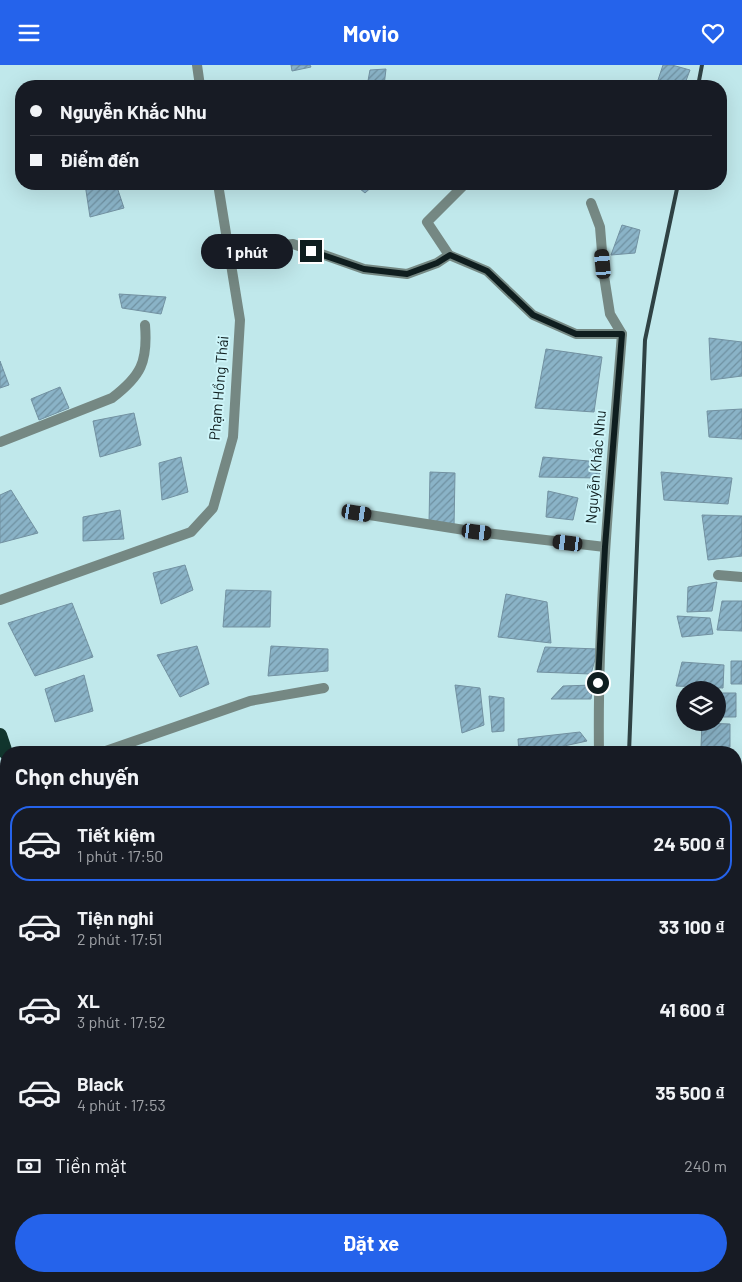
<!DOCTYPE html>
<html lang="vi">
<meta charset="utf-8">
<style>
:root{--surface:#171b24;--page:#242831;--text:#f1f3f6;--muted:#9ea1a6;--line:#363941;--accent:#2563eb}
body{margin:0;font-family:Barlow,sans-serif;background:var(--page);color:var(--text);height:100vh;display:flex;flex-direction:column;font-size:19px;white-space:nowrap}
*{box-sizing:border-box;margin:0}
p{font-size:16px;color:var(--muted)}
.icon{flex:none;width:28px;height:28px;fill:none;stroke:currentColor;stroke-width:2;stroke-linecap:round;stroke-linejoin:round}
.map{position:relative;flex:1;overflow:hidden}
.drawer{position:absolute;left:0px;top:681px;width:742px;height:536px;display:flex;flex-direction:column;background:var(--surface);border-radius:20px 20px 0 0;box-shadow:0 5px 20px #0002}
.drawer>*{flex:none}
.guide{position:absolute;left:15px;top:15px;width:712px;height:110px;border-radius:20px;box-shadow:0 5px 20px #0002;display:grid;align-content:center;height:110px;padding:0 15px;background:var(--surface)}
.buttons{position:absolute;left:676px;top:616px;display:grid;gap:10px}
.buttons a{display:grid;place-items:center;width:50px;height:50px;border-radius:50%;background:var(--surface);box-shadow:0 5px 20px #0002;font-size:25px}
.end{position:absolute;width:22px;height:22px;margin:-11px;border:6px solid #0f1e1f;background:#fff;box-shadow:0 0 0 2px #fff}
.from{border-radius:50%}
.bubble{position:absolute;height:35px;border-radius:18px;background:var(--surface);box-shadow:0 5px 20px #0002;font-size:16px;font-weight:700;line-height:35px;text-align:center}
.car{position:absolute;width:15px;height:30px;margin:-15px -8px;border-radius:6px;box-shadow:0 0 4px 1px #0007;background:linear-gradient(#222 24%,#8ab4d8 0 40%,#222 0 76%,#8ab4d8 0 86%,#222 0)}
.guide b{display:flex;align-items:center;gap:18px;height:48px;font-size:19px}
.guide b+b{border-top:1px solid var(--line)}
.guide i{width:12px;height:12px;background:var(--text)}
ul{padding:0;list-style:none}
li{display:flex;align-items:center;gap:15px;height:75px;margin:0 10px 8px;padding:0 5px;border:2px solid transparent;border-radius:20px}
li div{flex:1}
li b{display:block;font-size:19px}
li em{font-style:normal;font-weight:700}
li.on{border-color:var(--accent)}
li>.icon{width:45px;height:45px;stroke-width:1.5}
h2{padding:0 15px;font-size:22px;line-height:60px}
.pay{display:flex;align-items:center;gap:12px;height:55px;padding:0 15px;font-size:19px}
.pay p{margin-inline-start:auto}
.action{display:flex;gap:10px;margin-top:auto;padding:10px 15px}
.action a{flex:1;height:58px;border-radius:30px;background:var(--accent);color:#fff;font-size:20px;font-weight:700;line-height:58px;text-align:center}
header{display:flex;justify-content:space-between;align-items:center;height:65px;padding:0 15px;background:var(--accent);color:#fff;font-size:22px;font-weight:700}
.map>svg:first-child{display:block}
.building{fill:url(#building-hatch);stroke:#7291a1}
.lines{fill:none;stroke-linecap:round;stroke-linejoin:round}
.service{stroke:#758883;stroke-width:10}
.minor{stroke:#758883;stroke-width:10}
.trunk{stroke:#12362e;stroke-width:14}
.rail{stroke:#2f4244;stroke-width:4}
.route{stroke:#0f1e1f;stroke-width:6}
.labels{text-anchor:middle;stroke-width:4;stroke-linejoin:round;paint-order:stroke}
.street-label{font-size:15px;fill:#0f1e1f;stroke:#cdf5f9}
</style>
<header><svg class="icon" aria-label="menu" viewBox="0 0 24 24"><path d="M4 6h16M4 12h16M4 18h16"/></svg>Movio<svg class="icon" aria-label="heart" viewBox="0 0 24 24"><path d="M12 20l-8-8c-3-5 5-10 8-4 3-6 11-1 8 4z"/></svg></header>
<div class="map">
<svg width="742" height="1217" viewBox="0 0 742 1217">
<defs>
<pattern id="building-hatch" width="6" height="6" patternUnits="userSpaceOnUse" patternTransform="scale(1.25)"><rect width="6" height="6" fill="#8ab3c7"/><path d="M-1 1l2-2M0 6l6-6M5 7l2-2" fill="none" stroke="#6f91a1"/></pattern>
</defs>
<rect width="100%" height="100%" fill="#c0e8eb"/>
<path class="building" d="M291 0H310L311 2 292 6Z
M663 0H672L690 5 684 21H656Z
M386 4 384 21H367L370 5Z
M85 119H116L124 143 90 152Z
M354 119H375L365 128Z
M622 160 640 165 635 188 611 190Z
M119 229 166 232 161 249 122 243Z
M709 273 742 277V311L711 315Z
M546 284 602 292 594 347 535 343Z
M0 296 9 320 0 323Z
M60 322 69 343 39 355 31 334Z
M742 344V374L709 372 707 346Z
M134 348 141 380 100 392 93 356Z
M181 392 188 427 162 435 159 398Z
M543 392 600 397 599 413 539 412Z
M430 407 455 408 454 463 429 458Z
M661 407 732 413 728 439 664 435Z
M11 425 38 468 0 478V430Z
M548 426 578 433 573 455 546 452Z
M120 445 124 474 83 476V452Z
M702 450 742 451V491L708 495Z
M185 500 193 525 161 539 153 508Z
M717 517 712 546 687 547 688 522Z
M226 525 271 526 270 562H223Z
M506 529 547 537 551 578 498 572Z
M722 536H742V566L717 565Z
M72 538 93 592 35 611 8 558Z
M677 551 710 553 713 569 682 572Z
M197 581 209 619 180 632 157 590Z
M271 581 328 584V606L268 611Z
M545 582 598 584 591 609 537 607Z
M731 596H742V619H731Z
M682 597 724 600 723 623 676 621Z
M84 610 93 646 55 657 45 624Z
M455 620 480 623 484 660 462 668Z
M593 620 591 634H551L563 621Z
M718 628H736V652H718Z
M489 631 504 633V666L492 667Z
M702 658 730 659V682H701Z
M580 667 587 676 532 688H519L518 674Z
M739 1003H742V1061H738Z
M736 1207H742V1217H723V1211H736Z"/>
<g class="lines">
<path class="service" d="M591 138 600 162 604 211 610 249 622 269
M229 186 293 179 364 204 407 209 437 198 449 190
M0 377 112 333C141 311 148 297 145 260
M357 448 477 467 605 482
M718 510 742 512
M100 688 250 636 324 623
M0 874 6 872"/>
<path class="minor" d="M197 0 200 21
M465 119 427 157 449 190 487 206 533 250 576 269H622C611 408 597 548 599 688
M0 535 191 467 213 443 233 372 240 255 218 119
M605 1211V1217
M118 1217 135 1211"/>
<path class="trunk" d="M0 670 6 688
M194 1211 197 1217"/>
<path class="rail" d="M698 21 702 0
M629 688 645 275 678 119
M639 1211 640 1217"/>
</g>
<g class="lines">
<path class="route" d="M311 186 364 204 407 209 437 198 450 190 487 206 533 250 576 269H622L605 482 598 618"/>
</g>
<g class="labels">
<g class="street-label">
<text transform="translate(219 323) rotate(-85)" y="5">Phạm Hồng Thái</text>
<text transform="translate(596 402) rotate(-85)" y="5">Nguyễn Khắc Nhu</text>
</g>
</g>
</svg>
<div class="buttons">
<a><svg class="icon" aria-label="layers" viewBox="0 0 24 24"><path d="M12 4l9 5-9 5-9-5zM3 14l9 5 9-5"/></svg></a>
</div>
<i class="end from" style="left:598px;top:618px"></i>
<i class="end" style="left:311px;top:186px"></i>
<div class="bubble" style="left:201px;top:169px;width:92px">1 phút</div>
<i class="car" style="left:603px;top:199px;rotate:355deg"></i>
<i class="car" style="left:357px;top:448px;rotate:99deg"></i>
<i class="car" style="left:477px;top:467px;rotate:97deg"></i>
<i class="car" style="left:568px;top:478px;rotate:277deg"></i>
<div class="guide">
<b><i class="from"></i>Nguyễn Khắc Nhu</b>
<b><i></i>Điểm đến</b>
</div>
<section class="drawer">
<h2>Chọn chuyến</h2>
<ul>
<li class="on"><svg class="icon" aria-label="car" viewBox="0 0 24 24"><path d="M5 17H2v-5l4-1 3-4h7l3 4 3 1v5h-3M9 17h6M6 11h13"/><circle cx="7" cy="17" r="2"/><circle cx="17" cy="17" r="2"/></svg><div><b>Tiết kiệm</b><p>1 phút · 17:50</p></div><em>24 500 ₫</em></li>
<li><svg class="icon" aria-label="car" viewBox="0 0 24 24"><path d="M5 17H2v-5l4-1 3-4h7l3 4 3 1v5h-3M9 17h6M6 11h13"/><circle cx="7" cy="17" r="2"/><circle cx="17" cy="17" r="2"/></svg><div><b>Tiện nghi</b><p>2 phút · 17:51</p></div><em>33 100 ₫</em></li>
<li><svg class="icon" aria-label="car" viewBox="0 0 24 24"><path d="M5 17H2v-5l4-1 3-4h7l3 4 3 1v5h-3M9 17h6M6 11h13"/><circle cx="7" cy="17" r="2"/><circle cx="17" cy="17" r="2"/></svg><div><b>XL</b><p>3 phút · 17:52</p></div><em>41 600 ₫</em></li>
<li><svg class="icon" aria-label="car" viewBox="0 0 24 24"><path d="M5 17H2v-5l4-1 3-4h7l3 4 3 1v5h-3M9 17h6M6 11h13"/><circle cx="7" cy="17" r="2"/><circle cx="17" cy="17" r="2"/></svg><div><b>Black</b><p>4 phút · 17:53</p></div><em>35 500 ₫</em></li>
</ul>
<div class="pay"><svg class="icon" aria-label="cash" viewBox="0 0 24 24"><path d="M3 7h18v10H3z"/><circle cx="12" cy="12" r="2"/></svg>Tiền mặt<p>240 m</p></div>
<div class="action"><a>Đặt xe</a></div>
</section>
</div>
